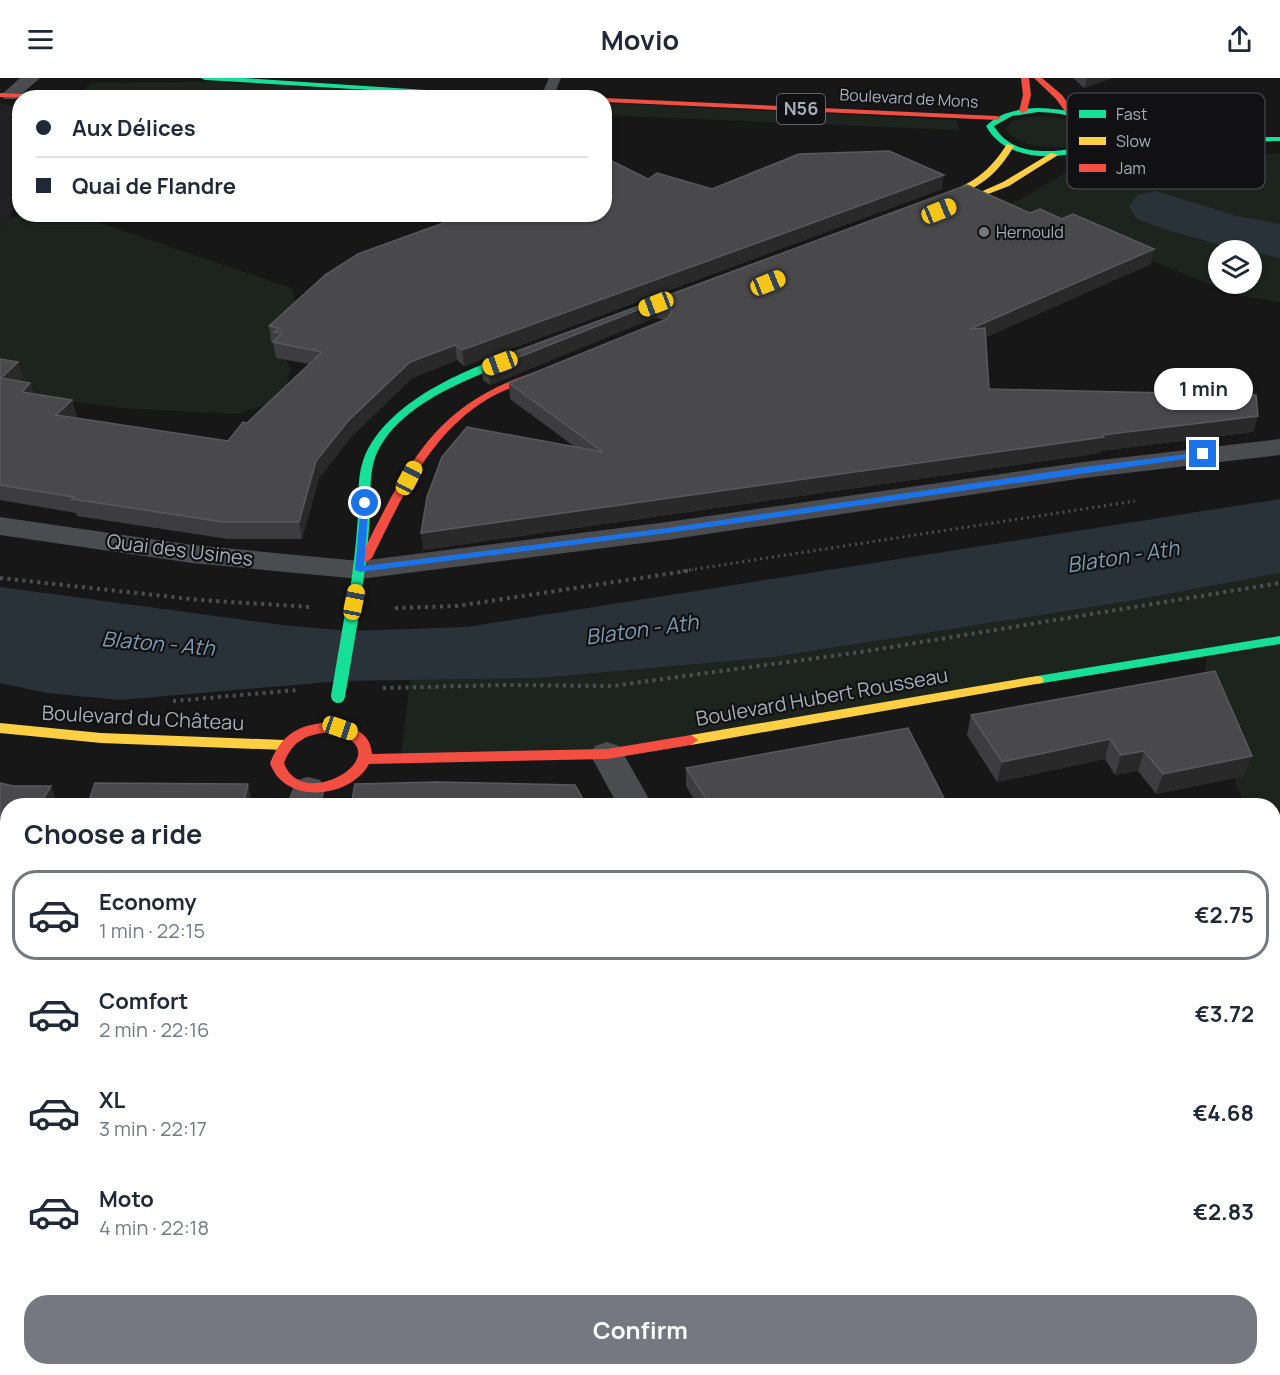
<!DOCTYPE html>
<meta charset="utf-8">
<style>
:root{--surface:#fff;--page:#f6f6f7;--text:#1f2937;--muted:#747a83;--line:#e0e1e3;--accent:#757880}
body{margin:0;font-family:Manrope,sans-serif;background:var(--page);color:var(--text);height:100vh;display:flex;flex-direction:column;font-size:22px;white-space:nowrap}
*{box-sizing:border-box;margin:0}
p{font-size:20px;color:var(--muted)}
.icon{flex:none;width:33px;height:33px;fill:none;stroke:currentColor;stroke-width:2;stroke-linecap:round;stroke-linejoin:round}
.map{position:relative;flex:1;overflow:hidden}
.drawer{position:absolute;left:0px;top:720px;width:1281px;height:578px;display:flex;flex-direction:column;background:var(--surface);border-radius:24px 24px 0 0;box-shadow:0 2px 4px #0004}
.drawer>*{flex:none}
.top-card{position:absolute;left:12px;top:12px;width:600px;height:132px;border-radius:24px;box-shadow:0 2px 4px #0004;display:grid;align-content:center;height:132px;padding:0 24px;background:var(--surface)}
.fabs{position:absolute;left:1208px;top:162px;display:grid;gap:12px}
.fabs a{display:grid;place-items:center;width:54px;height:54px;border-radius:50%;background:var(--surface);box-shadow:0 2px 4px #0004;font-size:30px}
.end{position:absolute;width:27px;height:27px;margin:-14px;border:8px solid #1a73e8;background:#fff;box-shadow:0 0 0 3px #fff}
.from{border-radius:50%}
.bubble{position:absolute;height:42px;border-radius:21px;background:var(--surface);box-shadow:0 2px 4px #0004;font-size:20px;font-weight:700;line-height:42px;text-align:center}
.car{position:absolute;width:18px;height:36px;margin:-18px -9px;border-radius:8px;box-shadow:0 0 4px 2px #0007;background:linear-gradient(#f5c518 24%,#345 0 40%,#f5c518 0 76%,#345 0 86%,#f5c518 0)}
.top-card b{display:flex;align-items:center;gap:21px;height:57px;font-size:22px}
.top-card b+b{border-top:2px solid var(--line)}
.top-card i{width:15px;height:15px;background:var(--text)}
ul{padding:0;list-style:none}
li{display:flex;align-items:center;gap:18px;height:90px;margin:0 12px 9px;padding:0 12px;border:3px solid transparent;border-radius:24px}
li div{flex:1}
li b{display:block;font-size:22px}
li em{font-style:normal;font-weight:700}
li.on{border-color:var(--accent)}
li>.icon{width:54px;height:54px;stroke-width:1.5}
h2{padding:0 24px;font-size:27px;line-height:72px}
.primary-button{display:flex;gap:12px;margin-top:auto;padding:12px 24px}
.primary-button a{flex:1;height:69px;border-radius:24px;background:var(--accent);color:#fff;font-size:24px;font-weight:700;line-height:69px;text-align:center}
header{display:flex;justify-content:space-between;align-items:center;height:78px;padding:0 24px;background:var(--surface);font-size:27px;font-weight:700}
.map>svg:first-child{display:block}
.built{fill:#212123}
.green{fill:#1d241e;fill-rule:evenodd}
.water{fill:#2a3239}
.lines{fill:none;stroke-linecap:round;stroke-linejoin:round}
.river{fill:#2a3239;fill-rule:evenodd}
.path-far1{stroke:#4d4e52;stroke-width:3;stroke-dasharray:2 4;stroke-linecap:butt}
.path{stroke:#4d4e52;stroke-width:4;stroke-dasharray:3 4.5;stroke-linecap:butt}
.lane{fill:#4b4c50;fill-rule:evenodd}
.street{fill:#4b4c50;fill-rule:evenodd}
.fast{fill:#16e098;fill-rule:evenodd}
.slow{fill:#ffcf43;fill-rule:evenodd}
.jam{fill:#f24e42;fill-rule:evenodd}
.fast-bridge{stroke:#16e098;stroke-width:14}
.wall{fill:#3d3d3f}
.shaded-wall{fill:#29292a}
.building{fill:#49494c;stroke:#58595d;stroke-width:1.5}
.route{fill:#1a73e8}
.poi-dot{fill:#757880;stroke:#111113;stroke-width:2}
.labels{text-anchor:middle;stroke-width:4.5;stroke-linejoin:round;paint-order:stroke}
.far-street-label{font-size:16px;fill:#a8adb8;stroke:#111113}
.far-poi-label{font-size:16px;fill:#a8adb8;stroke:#111113;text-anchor:start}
.shield{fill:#111113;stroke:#7b7e86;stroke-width:1.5}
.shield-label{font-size:18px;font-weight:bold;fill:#a8adb8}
.street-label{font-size:20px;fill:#a8adb8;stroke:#111113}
.water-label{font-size:21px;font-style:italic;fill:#7f9bb3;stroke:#111113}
.key{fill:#111113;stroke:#3e4045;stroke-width:1.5}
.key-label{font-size:16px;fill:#a8adb8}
</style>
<header><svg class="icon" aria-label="menu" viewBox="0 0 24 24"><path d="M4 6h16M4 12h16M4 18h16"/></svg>Movio<svg class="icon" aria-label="share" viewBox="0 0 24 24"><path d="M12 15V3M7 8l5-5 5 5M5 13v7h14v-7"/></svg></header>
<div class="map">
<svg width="1280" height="1297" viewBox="0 0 1280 1297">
<rect width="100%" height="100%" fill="#171717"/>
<path class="built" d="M0 26 20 29 19 120 9 140 0 149Z"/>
<path class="green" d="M205 4 495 19 167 20 79 16 91 5Z
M605 25 957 42 958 52 605 37Z
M1037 38C1052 39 1082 39 1086 58 1075 77 1015 71 1006 51 1011 39 1026 39 1037 38Z
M1176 75 1280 76V224L1243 218 1214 208 1011 126 1066 95H1099L1130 87 1151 77ZM1218 172H1251V206H1218Z
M22 137H77L291 210 296 226 270 250 290 290 287 308 273 324 238 336 122 330 0 314V149L9 140Z
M1280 495V1021L1274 1016V728L1245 727 1235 704V664L1203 603 1208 573 607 676 401 680 410 602 539 600 774 579 1130 523Z
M1088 722H1160L1201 727H1072Z"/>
<path class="water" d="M1280 421V495L1130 523 774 579 539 600 340 603 120 622 47 615 0 605V509L282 547 349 553 467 549Z"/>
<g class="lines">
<path class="river" d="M1156 113 1237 138 1280 146V180L1213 165 1167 152 1137 141 1129 129 1137 117Z"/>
<path class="path-far1" d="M683 493 1135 423"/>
<path class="path" d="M0 500 200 522 310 529
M395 530 457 528 693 492
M383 610 506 607 612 608 861 574 1280 505
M173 623 297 612"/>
<path class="lane" d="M549 0H561L553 20H540Z"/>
<path class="street" d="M20 0H40L16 21H4L1 17Z
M1280 361V377L1084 400 667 462 360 501 192 485 0 457V439L192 467 360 483 667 444 1084 384Z
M607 664 619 668 653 728H618L590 676 595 668Z
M308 699 320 702 325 711 321 728H286L296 702Z
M8 1229V1279L0 1282V1232Z
M659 1290H708L705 1297H656Z"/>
<path class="fast" d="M201 0H243L549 20H499L205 2Z
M1038 30C1065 31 1094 34 1106 62L1104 65 1177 60 1280 59V63C1226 64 1172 64 1118 68 1089 71 1060 82 1031 77 1011 73 996 66 986 48 1000 34 1018 31 1038 30ZM1038 34C1061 35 1088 37 1098 62 1091 69 1081 69 1072 71 1044 75 1010 76 994 48L1012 38Z
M524 273 529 276 528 278C476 298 393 325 374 383 369 400 371 420 370 438 368 467 365 495 360 524L354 528 350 527 348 524C353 495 356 467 358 438 359 420 357 400 363 383 383 325 469 288 524 273Z
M1280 558V566L1037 606 1030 602 1037 598Z"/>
<path class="slow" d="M1007 66 1014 68C998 96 979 110 949 121 941 123 934 127 926 127V123C964 109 985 101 1007 66Z
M1051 75 1058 77 1009 108 980 119 976 116 1003 104Z
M1037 598 1042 599 1044 602 1042 605 691 667 684 662 691 657Z
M0 645 101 655 284 662 291 667 284 672 101 665 0 655Z"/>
<path class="jam" d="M1021 0H1029L1031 17 1027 33 1023 35 1019 33 1023 17Z
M1034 0H1042L1062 17 1077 38 1076 40H1070L1056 21Z
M0 15 65 18 68 20 0 19Z
M604 20 997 38 1001 40 997 42 604 24Z
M549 290 554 293 553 295C528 304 502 311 480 326 426 362 400 424 372 480L366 484 362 483 360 480C409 383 436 321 549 290Z
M331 644C351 649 370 652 372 676L607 671 691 657 698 662 691 667 607 681 369 686C350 721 284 727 270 685 283 654 299 647 331 644ZM331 654C407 672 302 738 284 685 293 662 307 656 331 654Z"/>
<path class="fast-bridge" d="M338 618 354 524"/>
</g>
<path class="wall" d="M1073 0H1112L1084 10Z
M648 101 712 111H942L464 288 457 282 412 300 351 359 319 400 302 461H228L77 438 76 435 0 422V281L23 300 19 303 30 305 33 316 72 322 77 339 75 340 228 363 309 286 276 280 273 264H271L269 248 455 141 448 136H604Z
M967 107 1030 135 1151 186 986 259 989 311 1258 338 1253 354 1101 373 1100 375 423 472 575 369 510 321 509 305 665 242 657 240 649 242 490 307 483 302 482 286Z
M1215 593 1244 698 1156 716 1138 693 1115 697 1105 681 997 704 967 657 971 637Z
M686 690 948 728H698L686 708Z"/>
<path class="shaded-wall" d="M1087 0H1112L1084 10Z
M944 97 942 111 464 288 462 272Z
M1154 171 1151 186 967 267 970 251Z
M658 225 657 240 649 242 490 307 489 291 650 227Z
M455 267 457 282 412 300 351 359 319 400 302 461 299 444 316 383 348 343 410 284Z
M18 284 23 300 6 316 1 300Z
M30 305 35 321 22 314Z
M72 322 77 339 61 353 56 337Z
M1258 338 1253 354 1101 373 1100 375 423 472 421 455 1102 357Z
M1110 661 1105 681 997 704 1002 684Z
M1144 673 1138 693 1115 697 1121 677Z
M1252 678 1244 698 1156 716 1163 696Z
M248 706 253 725 252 728H243Z
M51 708 57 724 55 728H39Z
M8 781V809L0 822V793Z
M8 1153V1181L0 1188V1161Z
M603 1290H613L609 1297H599Z"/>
<path class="building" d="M889 73 944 97 462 272 455 267 410 284 348 343 316 383 299 444H224L72 421 74 419 0 407V281L18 284 1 300 30 305 22 314 72 322 56 337 228 363 243 344 247 345 322 274 273 264 282 255 274 254 279 250 269 248 325 197 358 176 468 136H604V79L648 101 657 95 712 111 799 76Z
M967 107 1030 135 1040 131 1062 141 1073 136 1154 171 970 251 985 250 989 311 1256 317 1258 338 1102 357 1104 359 421 455 427 419 442 379 467 349 603 374 509 305 667 241 672 234 667 227 658 225 650 227 489 291 482 286Z
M1215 593 1252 678 1163 696 1144 673 1121 677 1110 661 1002 684 971 637Z
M908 650 948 728H711L686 690Z
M436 704 575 707 587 728H351L355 706Z
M0 705 13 708H51L39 728H8V781L0 793Z
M95 705 248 706 243 728H87Z
M0 911H8V1153L0 1161Z
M1274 1042 1280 1045V1297H767L771 1290H1274Z
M8 1282V1290H603L599 1297H0V1290Z"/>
<path class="route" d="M1203 374 1207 376 1206 378 667 455 360 494 355 492 361 425 365 422 369 425 364 488 667 450 1084 389Z"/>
<circle class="poi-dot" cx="984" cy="154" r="6"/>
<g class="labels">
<g class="far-street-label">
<text transform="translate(909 20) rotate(3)" y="6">Boulevard de Mons</text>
</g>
<g class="far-poi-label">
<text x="996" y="160">Hernould</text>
</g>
<rect class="shield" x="777" y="16" width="48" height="30" rx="4.5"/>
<g class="shield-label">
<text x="801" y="37">N56</text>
</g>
<g class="street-label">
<text transform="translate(180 472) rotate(7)" y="7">Quai des Usines</text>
<text transform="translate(822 619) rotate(-10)" y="7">Boulevard Hubert Rousseau</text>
<text transform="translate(143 640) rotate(3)" y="7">Boulevard du Château</text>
</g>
<g class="water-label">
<text transform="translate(1123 479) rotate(-9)" y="7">Blaton - Ath</text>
<text transform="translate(642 552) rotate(-8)" y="7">Blaton - Ath</text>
<text transform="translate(158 566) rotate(5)" y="7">Blaton - Ath</text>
</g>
</g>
<rect x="1067" y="15" width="198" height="96" rx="9" class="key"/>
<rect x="1079" y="32" width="27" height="8" fill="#16e098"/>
<rect x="1079" y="59" width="27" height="8" fill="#ffcf43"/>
<rect x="1079" y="86" width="27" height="8" fill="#f24e42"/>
<g class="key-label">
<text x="1116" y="42">Fast</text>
<text x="1116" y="69">Slow</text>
<text x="1116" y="96">Jam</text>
</g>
</svg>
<div class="fabs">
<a><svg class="icon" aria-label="layers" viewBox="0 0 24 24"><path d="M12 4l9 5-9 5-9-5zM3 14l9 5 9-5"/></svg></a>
</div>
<i class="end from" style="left:365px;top:425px"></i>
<i class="end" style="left:1203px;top:376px"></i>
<div class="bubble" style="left:1154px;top:290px;width:99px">1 min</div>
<i class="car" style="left:939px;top:133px;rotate:68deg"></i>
<i class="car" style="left:768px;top:205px;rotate:68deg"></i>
<i class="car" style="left:656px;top:226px;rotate:249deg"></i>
<i class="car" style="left:500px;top:285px;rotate:250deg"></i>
<i class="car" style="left:409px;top:400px;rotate:28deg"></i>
<i class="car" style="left:354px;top:524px;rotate:11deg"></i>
<i class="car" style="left:340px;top:650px;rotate:109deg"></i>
<div class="top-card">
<b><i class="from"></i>Aux Délices</b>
<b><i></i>Quai de Flandre</b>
</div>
<section class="drawer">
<h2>Choose a ride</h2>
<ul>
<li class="on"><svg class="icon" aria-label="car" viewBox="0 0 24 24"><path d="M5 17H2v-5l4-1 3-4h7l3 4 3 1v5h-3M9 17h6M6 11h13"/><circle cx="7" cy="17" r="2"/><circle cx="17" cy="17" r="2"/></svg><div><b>Economy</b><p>1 min · 22:15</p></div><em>€2.75</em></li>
<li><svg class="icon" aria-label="car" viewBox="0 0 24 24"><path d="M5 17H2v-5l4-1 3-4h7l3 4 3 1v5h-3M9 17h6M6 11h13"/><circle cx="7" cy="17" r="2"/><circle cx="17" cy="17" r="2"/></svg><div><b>Comfort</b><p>2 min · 22:16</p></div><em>€3.72</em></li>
<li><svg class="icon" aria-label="car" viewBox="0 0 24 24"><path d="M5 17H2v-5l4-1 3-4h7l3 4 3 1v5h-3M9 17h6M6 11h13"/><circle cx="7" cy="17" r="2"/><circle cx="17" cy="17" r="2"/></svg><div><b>XL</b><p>3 min · 22:17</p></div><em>€4.68</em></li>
<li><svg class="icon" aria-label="car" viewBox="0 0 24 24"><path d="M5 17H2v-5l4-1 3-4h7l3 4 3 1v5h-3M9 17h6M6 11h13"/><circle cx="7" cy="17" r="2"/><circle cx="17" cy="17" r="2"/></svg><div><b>Moto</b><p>4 min · 22:18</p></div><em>€2.83</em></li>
</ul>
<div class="primary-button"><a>Confirm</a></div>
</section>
</div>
